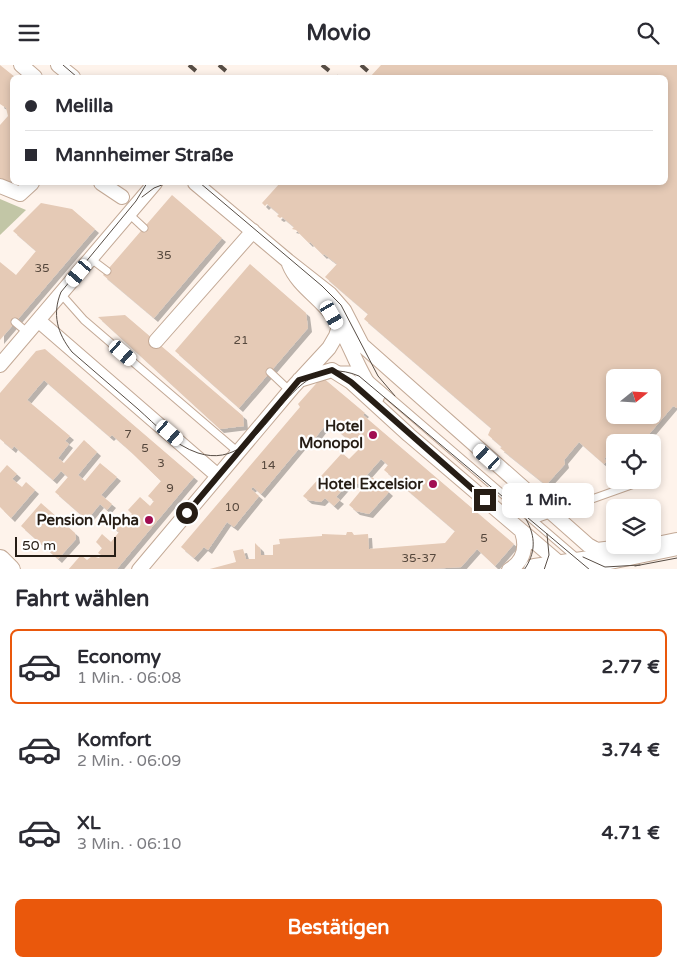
<!DOCTYPE html>
<html lang="de">
<meta charset="utf-8">
<style>
:root{--surface:#fff;--page:#f2f2f3;--text:#2b2b33;--muted:#7c7c81;--line:#e1e1e2;--accent:#ea580c}
body{margin:0;font-family:"Varela Round",sans-serif;background:var(--page);color:var(--text);height:100vh;display:flex;flex-direction:column;font-size:19px;white-space:nowrap}
*{box-sizing:border-box;margin:0}
p{font-size:16px;color:var(--muted)}
.icon{flex:none;width:28px;height:28px;fill:none;stroke:currentColor;stroke-width:2;stroke-linecap:round;stroke-linejoin:round}
.map{position:relative;height:504px;overflow:hidden}
.drawer{display:flex;flex-direction:column;background:var(--surface);flex:1}
.drawer>*{flex:none}
.guide{position:absolute;left:10px;top:10px;width:658px;height:110px;border-radius:8px;box-shadow:0 2px 8px #0003;display:grid;align-content:center;height:110px;padding:0 15px;background:var(--surface)}
.needle{width:32px;rotate:72deg}
.tools{position:absolute;left:606px;top:304px;display:grid;gap:10px}
.tools a{display:grid;place-items:center;width:55px;height:55px;border-radius:8px;background:var(--surface);box-shadow:0 2px 8px #0003;font-size:25px}
.scale{position:absolute;left:15px;bottom:12px;width:101px;box-sizing:border-box;padding-left:5px;border:2px solid #261d15;border-top:0;font-size:14px;line-height:18px;white-space:nowrap;color:#261d15;-webkit-text-stroke:4px #fff;paint-order:stroke}
.end{position:absolute;width:22px;height:22px;margin:-11px;border:6px solid #261d15;background:#fff;box-shadow:0 0 0 2px #fff}
.from{border-radius:50%}
.bubble{position:absolute;height:35px;border-radius:8px;background:var(--surface);box-shadow:0 2px 8px #0003;font-size:16px;font-weight:800;line-height:35px;text-align:center}
.car{position:absolute;width:15px;height:30px;margin:-15px -8px;border-radius:6px;box-shadow:0 0 4px 1px #0007;background:linear-gradient(#fff 24%,#345 0 40%,#fff 0 76%,#345 0 86%,#fff 0)}
.guide b{display:flex;align-items:center;gap:18px;height:48px;font-size:19px}
.guide b+b{border-top:1px solid var(--line)}
.guide i{width:12px;height:12px;background:var(--text)}
ul{padding:0;list-style:none}
li{display:flex;align-items:center;gap:15px;height:75px;margin:0 10px 8px;padding:0 5px;border:2px solid transparent;border-radius:8px}
li div{flex:1}
li b{display:block;font-size:19px}
li em{font-style:normal;font-weight:800}
li.on{border-color:var(--accent)}
li>.icon{width:45px;height:45px;stroke-width:1.5}
h2{padding:0 15px;font-size:22px;line-height:60px}
.primary-button{display:flex;gap:10px;margin-top:auto;padding:10px 15px}
.primary-button a{flex:1;height:58px;border-radius:8px;background:var(--accent);color:#fff;font-size:20px;font-weight:800;line-height:58px;text-align:center}
header{display:flex;justify-content:space-between;align-items:center;height:65px;padding:0 15px;background:var(--surface);font-size:22px;font-weight:800}
.map>svg:first-child{display:block}
.green{fill:#c2c6a6}
.building{fill:#e5cab6;fill-rule:evenodd;filter:url(#shadow)}
.lines{fill:none;stroke-linecap:round;stroke-linejoin:round}
.lane-casing{stroke:#c3a996;stroke-width:9}
.street-casing{stroke:#c3a996;stroke-width:16}
.secondary-casing{stroke:#c3a996;stroke-width:22}
.primary-casing{stroke:#c3a996;stroke-width:24}
.lane{stroke:#fff;stroke-width:7}
.street{stroke:#fff;stroke-width:14}
.secondary{stroke:#fff;stroke-width:20}
.primary{stroke:#fff;stroke-width:22}
.tram{stroke:#574d45;stroke-width:1}
.rail{stroke:#574d45;stroke-width:4;stroke-dasharray:9 9;stroke-linecap:butt}
.route{stroke:#261d15;stroke-width:6}
.poi-dot{fill:#a10d51;stroke:#fff;stroke-width:2}
.labels{text-anchor:middle;stroke-width:4.5;stroke-linejoin:round;paint-order:stroke}
.number-label{font-size:12px;fill:#56483d}
.poi-label{font-size:15px;font-weight:bold;fill:#261d15;stroke:#fff;text-anchor:end}
</style>
<header><svg class="icon" aria-label="menu" viewBox="0 0 24 24"><path d="M4 6h16M4 12h16M4 18h16"/></svg>Movio<svg class="icon" aria-label="search" viewBox="0 0 24 24"><circle cx="10" cy="10" r="6"/><path d="M15 15l6 6"/></svg></header>
<div class="map">
<svg width="677" height="505" viewBox="0 0 677 505">
<defs>
<filter id="shadow"><feDropShadow dx="4" dy="4" stdDeviation="0" flood-color="#0004"/></filter>
</defs>
<rect width="100%" height="100%" fill="#fef3eb"/>
<path class="green" d="M0 134 26 145 0 170Z"/>
<path class="building" d="M0 0 15 12H12V113L10 117 0 113V60L8 51 6 43 0 39Z
M381 0H677V343L673 341 645 374 646 378H615V384L604 394 607 396 604 399 579 377 564 395 565 399 546 420 500 383 502 382 488 370 491 363 364 254 368 249 325 212 337 199 324 189 323 190 310 177 309 178 296 165 292 164 294 162 282 152 280 153 277 151 279 149 267 139 265 141 262 138 280 118H665V12H370ZM615 312H652V350H615Z
M172 130 222 173 154 253 103 210Z
M41 138 72 144 95 164 0 275V197L16 210 36 186 13 166Z
M250 199 306 248 308 263 239 343 175 286Z
M125 250 243 351 244 361 220 364 98 252Z
M45 284 194 412 116 505H68L81 490 87 495 92 491 99 493 101 490 98 488 102 483 96 477 102 469 111 477 119 467 110 460 117 452 124 458 132 449 128 445 140 432 150 441 154 436 148 431 161 416 129 385 112 370 110 372 44 315 27 335 70 371 65 376 69 379 58 393 64 398 84 375 97 387 78 410 85 416 100 398 117 412 101 430 112 439 107 445 100 439 87 455 55 427 68 412 61 406 53 415 14 381 12 384 0 374V328L36 286Z
M322 312 365 348 363 350 514 479 495 501 477 484 461 502 430 504 206 505 236 497 233 486 243 484 246 494H255V478L260 483 261 490H273V480L280 479 279 474 322 471V469L346 470 347 467H352L354 470 368 469 369 484 445 478 455 466 384 405 388 400 381 394 359 419H354L350 416 336 432 340 435 334 441 325 433 321 437 308 435 303 431 342 388 349 394 359 384 328 357 311 378 307 374 261 429 253 422 251 424 259 431 234 462 227 457 208 485 204 482 194 493 181 482 300 342 298 339Z
M7 400 17 409 12 414 22 422 26 417 35 425 11 453 0 442V408Z
M372 412 389 427 369 449 356 446 349 440Z
M41 438 75 468 76 474 58 494 21 461Z"/>
<g class="lines">
<g class="lane-casing">
<path id="lane" d="M129 149 144 163
M91 194 107 206
M61 229 84 255 238 387
M15 257 28 268
M335 305H351L361 309
M270 307 290 326
M370 315 578 494
M533 455 637 418"/>
</g>
<g class="street-casing">
<path id="street" d="M21 0 35 12
M58 0 73 12
M101 118 122 132
M195 118 288 196 330 229 344 245 362 280 588 480 597 485 613 483
M0 121 20 129 32 118
M289 199C298 221 318 231 332 250 350 275 357 307 377 332
M39 256 218 411
M156 276 253 166
M0 300 155 118
M299 315 332 305 351 317 409 370 564 502
M139 505 293 322 329 283 336 271 344 245
M509 505C524 496 527 482 522 467"/>
</g>
<g class="secondary-casing">
<path id="secondary" d="M0 495 10 505"/>
</g>
<g class="primary-casing">
<path id="primary" d="M535 505 590 497 677 479"/>
</g>
<use href="#lane" class="lane"/>
<use href="#street" class="street"/>
<use href="#secondary" class="secondary"/>
<use href="#primary" class="primary"/>
<path class="tram" d="M63 0 77 12
M147 118 136 136 61 227C52 249 57 268 72 287 94 306 116 325 138 344 156 360 174 380 198 388 270 411 282 279 359 311L590 505
M200 118 322 221 341 240 378 311 395 331
M142 132 154 123 167 118
M583 492 605 502 640 500
M635 501 677 493
M524 505C536 488 536 472 526 454
M544 505 549 490 547 469"/>
<path class="rail" d="M189 0 203 12
M219 0 233 12
M322 0 337 12
M361 0 372 10"/>
</g>
<g class="lines">
<path class="route" d="M187 448 299 315 332 305 351 317 485 435"/>
</g>
<g class="poi-dot">
<circle cx="373" cy="370" r="5"/>
<circle cx="433" cy="419" r="5"/>
<circle cx="149" cy="455" r="5"/>
</g>
<g class="labels">
<g class="number-label">
<text x="164" y="194">35</text>
<text x="42" y="207">35</text>
<text x="241" y="279">21</text>
<text x="128" y="373">7</text>
<text x="145" y="387">5</text>
<text x="161" y="402">3</text>
<text x="268" y="404">14</text>
<text x="170" y="427">9</text>
<text x="232" y="446">10</text>
<text x="484" y="477">5</text>
<text x="419" y="497">35-37</text>
</g>
<g class="poi-label">
<text x="363" y="366">Hotel<tspan x="363" dy="17">Monopol</tspan></text>
<text x="423" y="424">Hotel Excelsior</text>
<text x="139" y="460">Pension Alpha</text>
</g>
</g>
</svg>
<div class="tools">
<a><svg class="needle" viewBox="-14 -14 28 28"><path d="M0-13l5 13h-10z" fill="#e53935"/><path d="M0 13l5-13h-10z" fill="#7c7c81"/></svg></a>
<a><svg class="icon" aria-label="locate" viewBox="0 0 24 24"><circle cx="12" cy="12" r="6"/><path d="M12 2v4M12 18v4M2 12h4M18 12h4"/></svg></a>
<a><svg class="icon" aria-label="layers" viewBox="0 0 24 24"><path d="M12 4l9 5-9 5-9-5zM3 14l9 5 9-5"/></svg></a>
</div>
<div class="scale">50 m</div>
<i class="end from" style="left:187px;top:448px"></i>
<i class="end" style="left:485px;top:435px"></i>
<div class="bubble" style="left:502px;top:418px;width:92px">1 Min.</div>
<i class="car" style="left:79px;top:208px;rotate:220deg"></i>
<i class="car" style="left:332px;top:250px;rotate:150deg"></i>
<i class="car" style="left:123px;top:288px;rotate:131deg"></i>
<i class="car" style="left:170px;top:368px;rotate:131deg"></i>
<i class="car" style="left:487px;top:392px;rotate:312deg"></i>
<div class="guide">
<b><i class="from"></i>Melilla</b>
<b><i></i>Mannheimer Straße</b>
</div>
</div>
<section class="drawer">
<h2>Fahrt wählen</h2>
<ul>
<li class="on"><svg class="icon" aria-label="car" viewBox="0 0 24 24"><path d="M5 17H2v-5l4-1 3-4h7l3 4 3 1v5h-3M9 17h6M6 11h13"/><circle cx="7" cy="17" r="2"/><circle cx="17" cy="17" r="2"/></svg><div><b>Economy</b><p>1 Min. · 06:08</p></div><em>2.77 €</em></li>
<li><svg class="icon" aria-label="car" viewBox="0 0 24 24"><path d="M5 17H2v-5l4-1 3-4h7l3 4 3 1v5h-3M9 17h6M6 11h13"/><circle cx="7" cy="17" r="2"/><circle cx="17" cy="17" r="2"/></svg><div><b>Komfort</b><p>2 Min. · 06:09</p></div><em>3.74 €</em></li>
<li><svg class="icon" aria-label="car" viewBox="0 0 24 24"><path d="M5 17H2v-5l4-1 3-4h7l3 4 3 1v5h-3M9 17h6M6 11h13"/><circle cx="7" cy="17" r="2"/><circle cx="17" cy="17" r="2"/></svg><div><b>XL</b><p>3 Min. · 06:10</p></div><em>4.71 €</em></li>
</ul>
<div class="primary-button"><a>Bestätigen</a></div>
</section>
